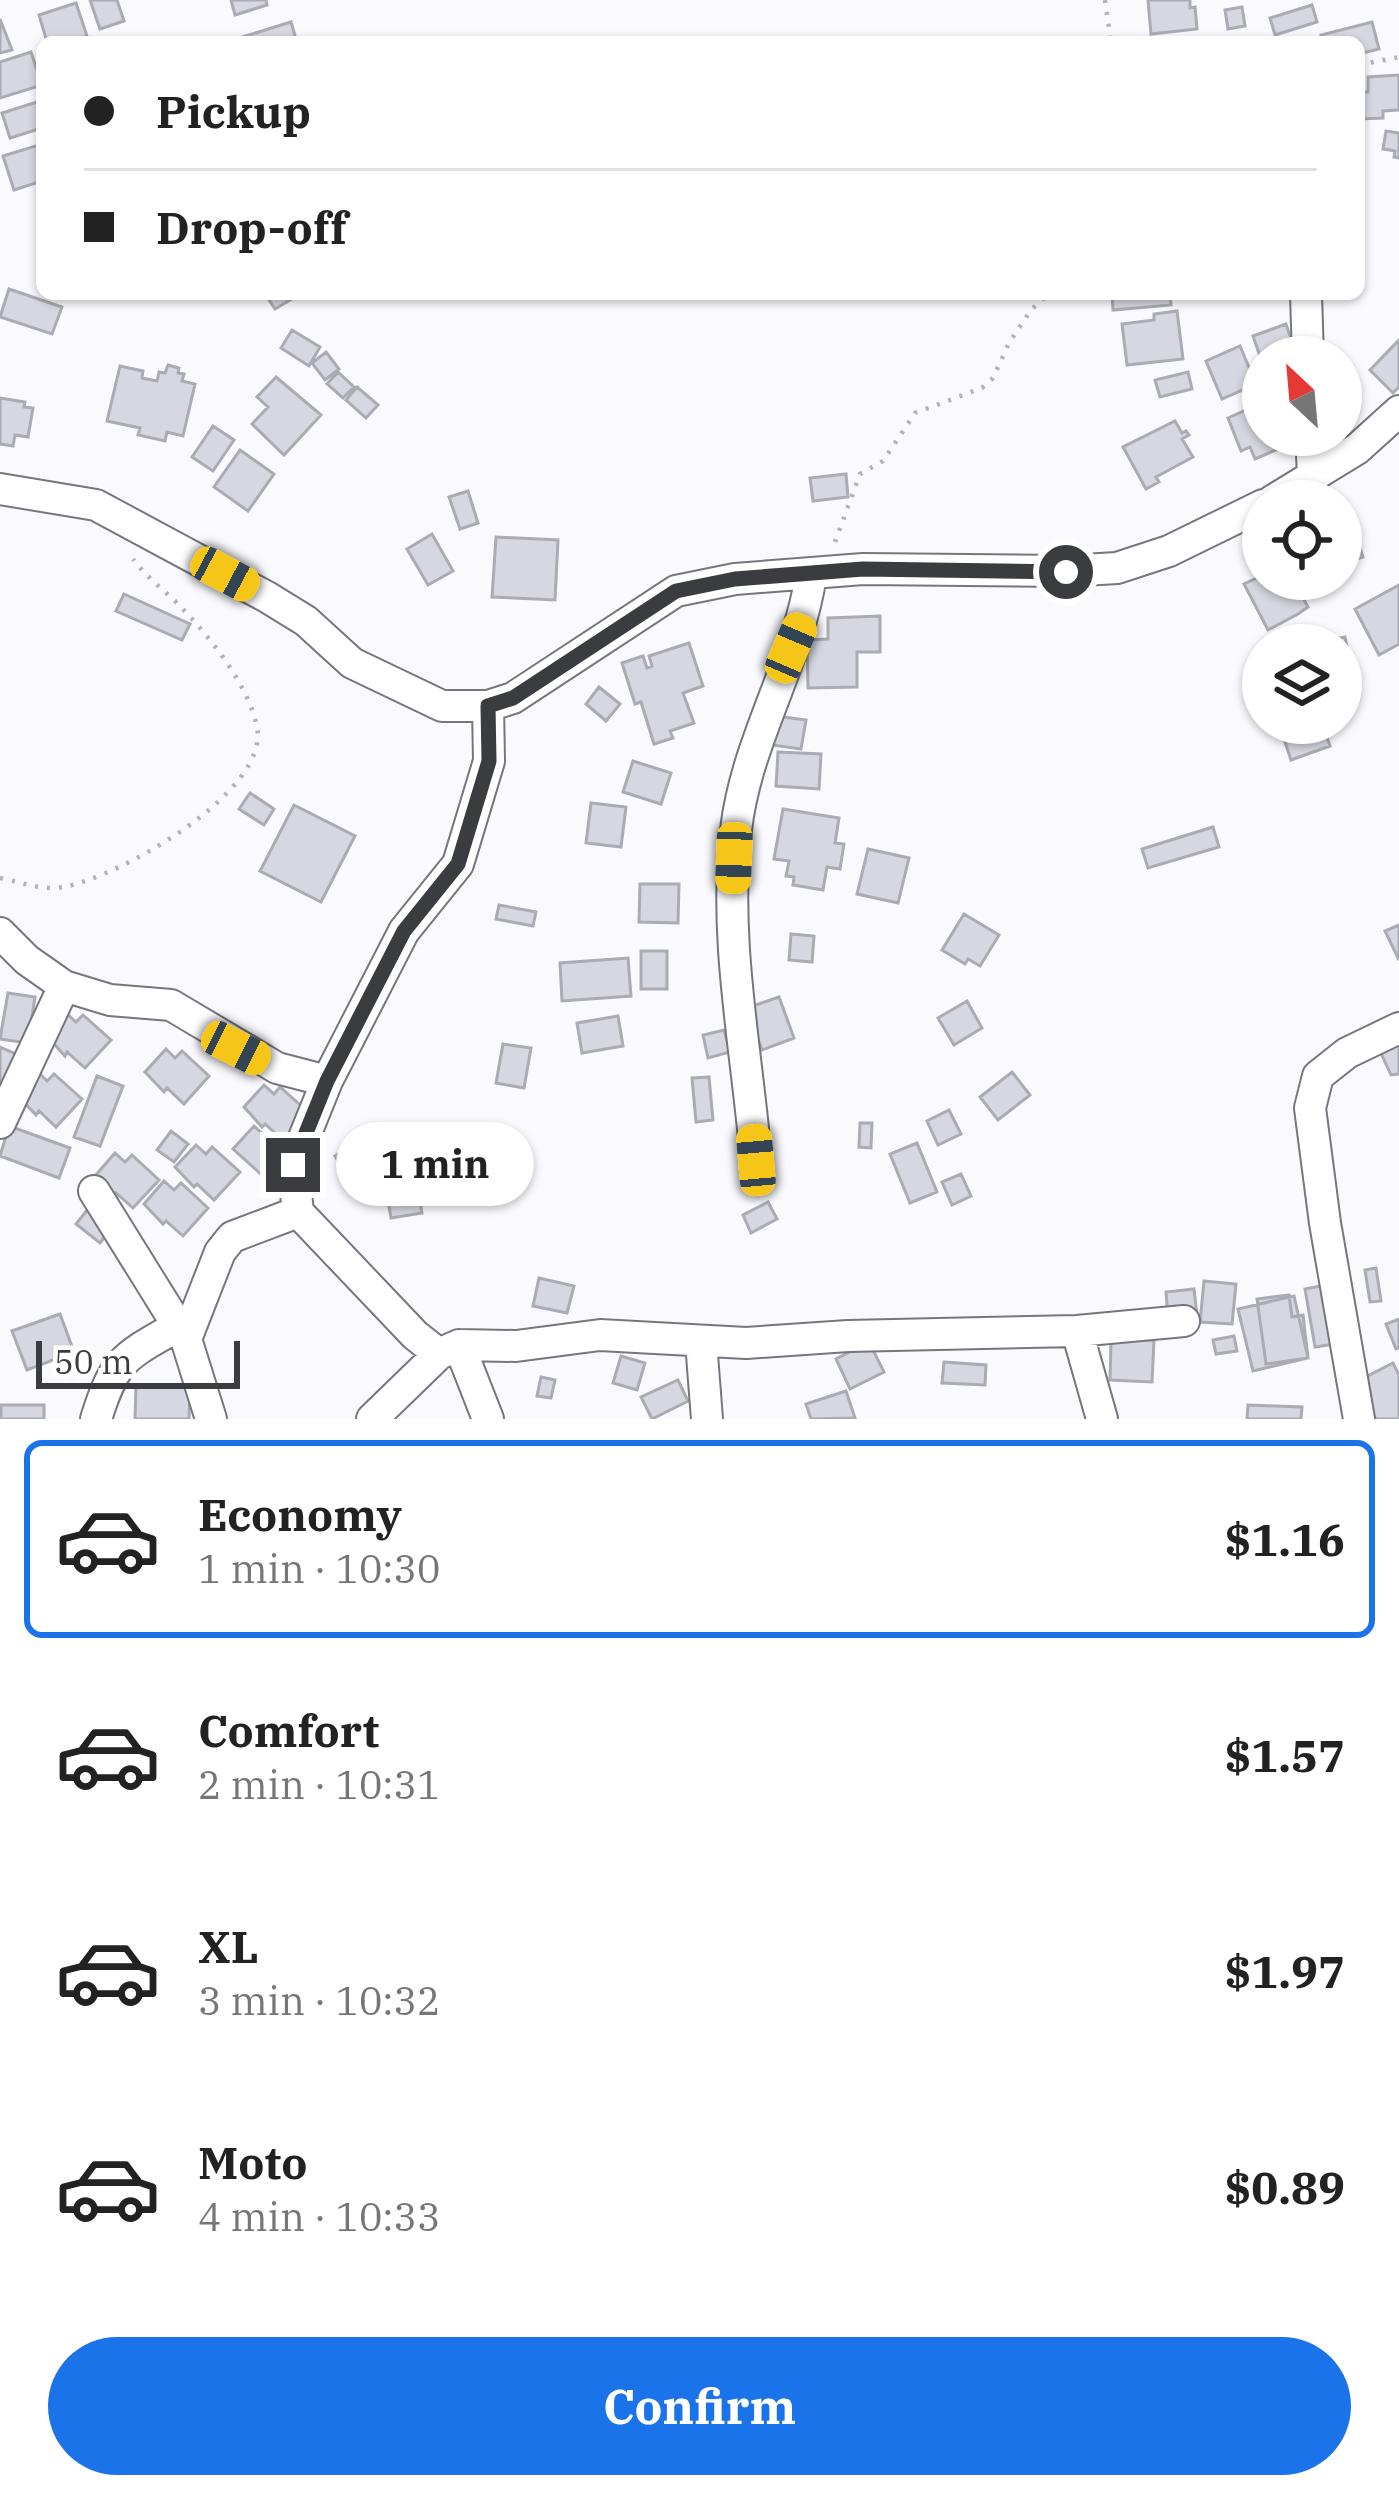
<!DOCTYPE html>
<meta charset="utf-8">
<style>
:root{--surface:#fff;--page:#f6f6f6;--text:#222;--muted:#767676;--line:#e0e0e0;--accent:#1a73e8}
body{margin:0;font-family:"IBM Plex Serif",serif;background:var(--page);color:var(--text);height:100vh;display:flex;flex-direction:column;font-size:45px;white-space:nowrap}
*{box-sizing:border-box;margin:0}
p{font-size:39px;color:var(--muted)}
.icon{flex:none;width:66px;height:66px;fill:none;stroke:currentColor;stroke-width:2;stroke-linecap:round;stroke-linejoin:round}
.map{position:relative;height:1419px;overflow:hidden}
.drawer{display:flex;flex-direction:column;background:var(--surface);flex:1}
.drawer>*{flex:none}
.banner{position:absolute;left:36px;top:36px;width:1329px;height:264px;border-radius:18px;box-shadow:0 3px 9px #0004;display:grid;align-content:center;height:264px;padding:0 48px;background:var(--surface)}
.needle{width:78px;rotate:334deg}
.controls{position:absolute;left:1242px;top:336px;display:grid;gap:24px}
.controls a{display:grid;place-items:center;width:120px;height:120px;border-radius:50%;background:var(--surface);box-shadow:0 3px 9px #0004;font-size:60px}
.scale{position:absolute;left:36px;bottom:30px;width:204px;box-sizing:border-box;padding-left:12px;border:6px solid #3b3c3f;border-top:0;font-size:33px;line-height:42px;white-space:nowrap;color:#3b3c3f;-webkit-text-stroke:9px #fff;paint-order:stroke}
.end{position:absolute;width:54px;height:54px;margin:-27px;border:15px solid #3b3c3f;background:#fff;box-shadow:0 0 0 6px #fff}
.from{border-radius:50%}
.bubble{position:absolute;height:84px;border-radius:42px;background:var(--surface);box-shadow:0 3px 9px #0004;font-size:39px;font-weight:700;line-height:84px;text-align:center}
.car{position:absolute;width:36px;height:72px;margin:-36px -18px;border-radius:15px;box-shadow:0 0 9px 3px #0007;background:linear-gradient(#f5c518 24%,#345 0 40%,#f5c518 0 76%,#345 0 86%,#f5c518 0)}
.banner b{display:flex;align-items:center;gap:42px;height:114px;font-size:45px}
.banner b+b{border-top:3px solid var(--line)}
.banner i{width:30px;height:30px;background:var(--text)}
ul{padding:21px 0 0;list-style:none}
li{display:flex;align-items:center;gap:36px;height:198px;margin:0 24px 18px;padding:0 24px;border:6px solid transparent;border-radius:18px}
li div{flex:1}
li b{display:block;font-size:45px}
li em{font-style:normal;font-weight:700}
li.on{border-color:var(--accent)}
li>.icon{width:108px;height:108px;stroke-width:1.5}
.button{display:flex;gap:24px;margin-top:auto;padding:24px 48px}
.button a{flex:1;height:138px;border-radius:72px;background:var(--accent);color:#fff;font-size:48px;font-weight:700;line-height:138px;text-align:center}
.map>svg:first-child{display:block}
.building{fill:#d6d7e0;stroke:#aaabb3;stroke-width:3}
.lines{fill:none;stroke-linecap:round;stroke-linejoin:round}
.street-casing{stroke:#75767e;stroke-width:34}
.path{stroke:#b2b3b6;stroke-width:4.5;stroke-dasharray:3 9;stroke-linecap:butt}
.street{stroke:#fff;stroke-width:30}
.route{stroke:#3b3c3f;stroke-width:15}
</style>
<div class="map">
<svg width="1399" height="1419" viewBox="0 0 1399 1419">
<rect width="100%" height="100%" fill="#fafafe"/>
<path class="building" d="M90 0H117L124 21 100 29Z
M231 0H266L267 5 235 15Z
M1148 0H1190V8L1195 7 1197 29 1151 34Z
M76 3 87 36 67 42H47L39 15Z
M1312 5 1317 22 1275 35 1270 18Z
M1242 7 1245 26 1228 29 1225 10Z
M0 19 12 50 0 53Z
M291 22 297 42H243L242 37Z
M1372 22 1379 49 1359 54V42H1323L1321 35Z
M31 52 42 85 0 98V62Z
M1399 75V110L1383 111V118L1359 119V92H1368V77Z
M40 101 42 128 10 138 2 113Z
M1386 131 1399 133V158L1394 157 1395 151 1383 149Z
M42 144V181L14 190 3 156Z
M9 289 62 307 52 334 0 317Z
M265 294H293L295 297 275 309Z
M1112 294H1170L1171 305 1113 310Z
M1177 311 1183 359 1127 365 1122 324 1154 320V314Z
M1286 324 1297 357H1263V365L1253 336Z
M292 330 320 347 309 366 281 348Z
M1399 340V387L1393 393 1370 370Z
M1240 346 1256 384 1222 399 1206 361Z
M326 352 339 369 325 380 312 363Z
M168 365 179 368 178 373 184 374 182 381 195 384 183 436 167 432 165 441 138 435 140 428 107 421 120 366 143 371 142 378 157 381 159 372 165 373Z
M338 372 354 387 343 398 327 384Z
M1188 372 1192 389 1160 397 1155 380Z
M276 377 321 415 284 455 252 424 268 407 257 397Z
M357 387 378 405 366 418 346 400Z
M1262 394 1263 435 1268 440 1273 438 1278 449 1255 459 1250 447 1241 451 1228 418 1248 409 1245 401Z
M0 398 25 402 24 407 33 408 28 437 15 435 13 446 0 444Z
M1175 421 1182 433 1186 431 1189 435 1182 439 1193 457 1156 477 1159 482 1146 489 1123 447Z
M213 426 234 440 213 471 192 457Z
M240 450 274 474 248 511 214 487Z
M846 474 848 497 813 501 810 478Z
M468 491 478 523 460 529 449 497Z
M432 534 453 571 428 585 407 549Z
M496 537 558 540 555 600 492 597Z
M1359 545 1363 557 1341 564V551Z
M1263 561V579H1317L1322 589 1303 598 1308 607 1298 614 1268 630 1244 584 1263 575 1257 564Z
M1399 585V644L1379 655 1355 609Z
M124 594 190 624 182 640 116 611Z
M880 616V652H857V687L808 688 807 640 828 639V618Z
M1345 637 1355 682 1341 686V645L1311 644Z
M689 643 703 686 683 693 694 723 670 731 673 738 654 744 641 702 635 704 622 663 643 656 647 668 652 666 649 656Z
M599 687 620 704 606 721 586 704Z
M776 716 806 720 801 749 772 745Z
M1322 723 1330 746 1291 760 1283 736Z
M778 752 821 754 819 789 776 786Z
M633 761 671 773 661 804 623 792Z
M250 793 274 809 264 825 239 809Z
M591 803 626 807 621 847 586 843Z
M294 805 355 836 321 902 260 871Z
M783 809 839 818 835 843 844 844 840 869 827 867 823 890 793 885 794 877 786 876 789 861 774 859Z
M1213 827 1219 847 1148 868 1142 849Z
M868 849 909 858 898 903 857 894Z
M640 884H679L678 923 639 922Z
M499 905 536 912 533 926 496 919Z
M964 914 999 935 980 966 968 959 965 964 942 950Z
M1399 925V960L1385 931Z
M791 934 814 936 812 962 789 960Z
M641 951H667V989H641Z
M628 958 631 996 562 1001 560 963Z
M8 993 35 997 28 1043 0 1039Z
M779 997 794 1038 762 1050 747 1008Z
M967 1001 982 1028 954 1045 938 1018Z
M66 1013 76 1022 83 1015 111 1040 85 1068 67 1052 65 1056 46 1035Z
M618 1016 623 1046 582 1053 577 1023Z
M724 1030 730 1052 708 1058 703 1035Z
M1399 1042V1074L1391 1075 1380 1051Z
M503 1044 531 1048 524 1088 496 1083Z
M0 1047 16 1054 0 1087Z
M166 1049 175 1058 182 1051 209 1076 184 1104 167 1088 164 1092 145 1072Z
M38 1072 47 1081 54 1074 82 1099 56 1127 39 1111 36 1115 17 1095Z
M1012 1072 1030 1095 998 1120 980 1097Z
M97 1076 123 1086 100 1146 74 1137Z
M709 1077 713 1120 696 1122 692 1078Z
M264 1085 274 1094 280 1087 308 1112 283 1140 265 1124 262 1127 244 1107Z
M949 1110 961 1134 938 1145 927 1121Z
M860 1123H872L871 1148 859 1147Z
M9 1126 70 1148 59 1178 0 1156Z
M254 1126 286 1155 265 1178 233 1149Z
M171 1131 188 1144 174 1162 157 1150Z
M357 1143 372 1168 350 1181 335 1156Z
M917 1143 937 1192 910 1203 890 1154Z
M196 1145 206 1154 212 1147 240 1172 214 1200 197 1184 194 1187 175 1167Z
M115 1153 125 1162 132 1155 159 1180 133 1208 116 1193 114 1196 95 1176Z
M961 1174 971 1196 952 1205 942 1182Z
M164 1181 174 1190 181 1183 208 1208 183 1236 166 1221 163 1224 144 1204Z
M418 1190 422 1213 391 1218 387 1195Z
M768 1202 777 1219 751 1233 743 1215Z
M88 1209 111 1229 100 1243 76 1224Z
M1376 1268 1381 1301 1370 1302 1365 1270Z
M539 1278 574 1286 567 1313 533 1306Z
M1204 1281 1236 1284 1232 1324 1200 1322Z
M1331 1284 1341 1343 1315 1347 1305 1289Z
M1194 1289 1197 1315 1168 1318 1166 1292Z
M1289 1295 1292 1317 1303 1315 1308 1358 1266 1364 1257 1299Z
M1294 1296 1308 1358 1253 1371 1238 1309Z
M60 1314 74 1352 27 1370 12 1331Z
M1399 1319V1348L1396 1349 1386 1324Z
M1234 1336 1237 1351 1216 1354 1213 1340Z
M1111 1339 1154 1340 1152 1382 1110 1380Z
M869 1342 884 1372 850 1389 836 1359Z
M621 1356 645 1363 637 1390 613 1383Z
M944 1362 986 1365 985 1385 942 1383Z
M1393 1363 1399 1375V1419H1376L1356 1382Z
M541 1377 555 1380 551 1398 537 1396Z
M678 1380 688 1401 652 1419 641 1397Z
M136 1385H190L189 1419H135Z
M846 1391 855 1418 811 1419 806 1404Z
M1 1405H44V1419H1Z
M1248 1405 1302 1407 1301 1419H1247Z"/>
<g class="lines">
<g class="street-casing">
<path id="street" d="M1306 294 1308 357
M1311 435 1313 476
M0 489 96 505 267 597 306 621 352 663 442 706H488L513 698 676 591 735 579 863 569 1066 571 1117 568 1169 551 1263 505
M1272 501 1357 449 1399 411
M0 933 27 960 64 986 110 1000 171 1005 277 1068 327 1081 293 1165 298 1212 415 1335 439 1354 459 1345 516 1346 600 1335 746 1343 848 1336 1077 1331 1184 1321
M327 1081 404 931 458 864 489 761 488 706
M0 1123 64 986
M756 1160C747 1051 723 939 736 830 746 741 798 663 811 575
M94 1191 186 1339 211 1419
M1077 1331 1102 1419
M186 1339 220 1252 232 1237 298 1212
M701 1342 707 1419
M459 1345 488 1419
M96 1419C115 1358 124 1357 178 1326
M372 1419 439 1354
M1359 1419 1325 1223 1310 1108 1318 1076 1347 1053 1399 1028"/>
</g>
<path class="path" d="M1105 0 1111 42
M1359 65 1399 57
M835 542 860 474 883 461 915 413 982 388 993 378 1009 343 1031 310 1048 294
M0 878C22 882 41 891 63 887 118 878 270 792 257 727 248 683 208 635 178 604 162 588 146 577 133 559"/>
<use href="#street" class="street"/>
</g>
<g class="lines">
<path class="route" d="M293 1165 327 1081 404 931 458 864 489 761 488 706 513 698 676 591 735 579 863 569 1066 572"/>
</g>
</svg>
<div class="controls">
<a><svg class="needle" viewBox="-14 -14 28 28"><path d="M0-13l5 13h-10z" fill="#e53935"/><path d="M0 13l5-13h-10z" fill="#767676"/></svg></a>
<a><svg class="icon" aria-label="locate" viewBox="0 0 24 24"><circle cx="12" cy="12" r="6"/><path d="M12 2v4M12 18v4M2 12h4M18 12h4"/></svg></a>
<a><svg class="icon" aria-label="layers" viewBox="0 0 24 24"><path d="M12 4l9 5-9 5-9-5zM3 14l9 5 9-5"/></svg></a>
</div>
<div class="scale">50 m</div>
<i class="end from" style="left:1066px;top:572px"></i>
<i class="end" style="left:293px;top:1165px"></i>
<div class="bubble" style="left:336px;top:1122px;width:198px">1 min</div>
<i class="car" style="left:225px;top:574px;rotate:118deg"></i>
<i class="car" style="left:791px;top:648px;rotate:23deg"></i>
<i class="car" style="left:734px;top:858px;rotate:182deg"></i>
<i class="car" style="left:236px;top:1048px;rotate:117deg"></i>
<i class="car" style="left:756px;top:1160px;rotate:355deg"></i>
<div class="banner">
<b><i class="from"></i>Pickup</b>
<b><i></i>Drop-off</b>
</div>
</div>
<section class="drawer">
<ul>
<li class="on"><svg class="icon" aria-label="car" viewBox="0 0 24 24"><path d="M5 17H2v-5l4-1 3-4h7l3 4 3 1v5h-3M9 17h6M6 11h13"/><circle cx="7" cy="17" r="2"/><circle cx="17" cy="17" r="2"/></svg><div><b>Economy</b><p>1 min · 10:30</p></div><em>$1.16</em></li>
<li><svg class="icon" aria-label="car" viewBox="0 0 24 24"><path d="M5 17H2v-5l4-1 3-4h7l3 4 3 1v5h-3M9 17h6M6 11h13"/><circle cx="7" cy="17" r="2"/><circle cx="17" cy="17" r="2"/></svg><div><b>Comfort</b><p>2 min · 10:31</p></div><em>$1.57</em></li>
<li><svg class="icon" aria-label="car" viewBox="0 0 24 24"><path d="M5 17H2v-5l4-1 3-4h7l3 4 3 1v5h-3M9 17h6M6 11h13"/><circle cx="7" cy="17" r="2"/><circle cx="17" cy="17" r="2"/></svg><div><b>XL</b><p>3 min · 10:32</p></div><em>$1.97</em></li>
<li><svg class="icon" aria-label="car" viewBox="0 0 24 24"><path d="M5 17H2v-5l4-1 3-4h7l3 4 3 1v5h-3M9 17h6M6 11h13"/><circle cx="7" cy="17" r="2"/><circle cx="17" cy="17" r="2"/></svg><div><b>Moto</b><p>4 min · 10:33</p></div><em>$0.89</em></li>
</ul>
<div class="button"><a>Confirm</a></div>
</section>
